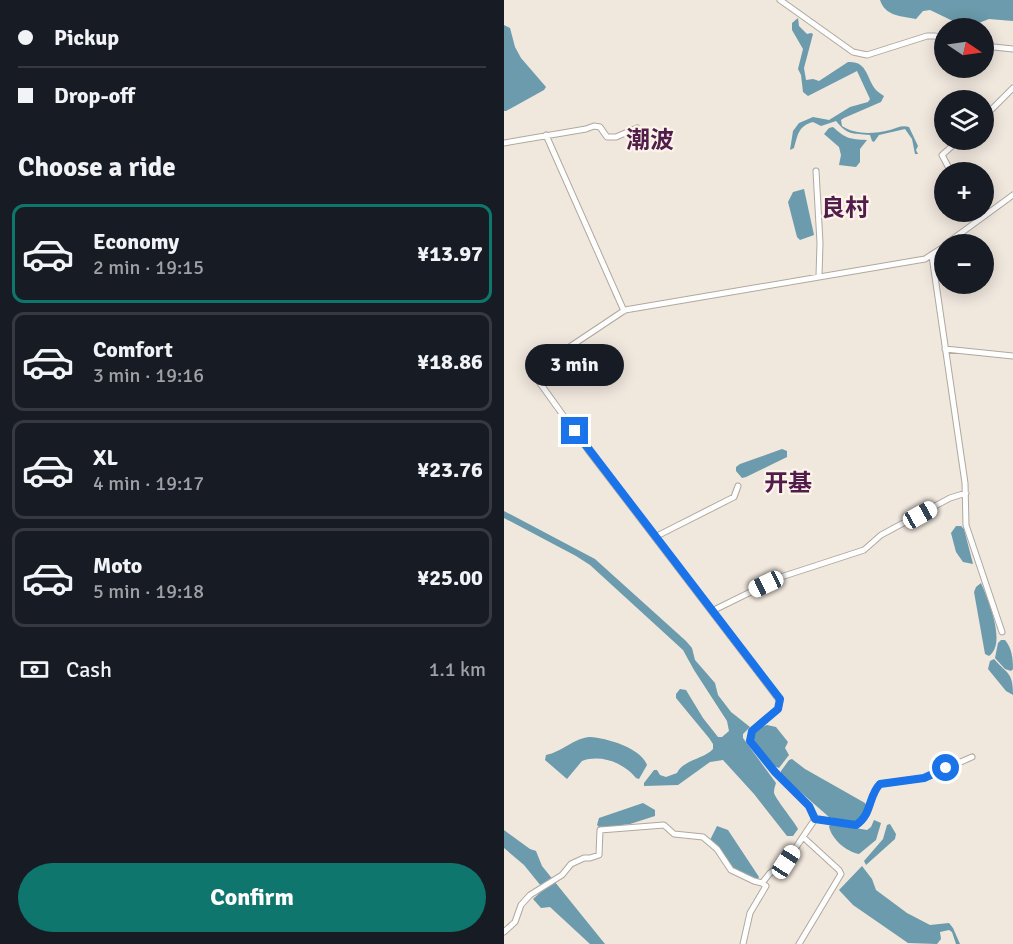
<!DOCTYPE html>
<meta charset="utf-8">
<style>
:root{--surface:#171b24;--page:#20242c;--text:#f1f3f6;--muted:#9ea1a6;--line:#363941;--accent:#0f766e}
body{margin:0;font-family:Signika,"Noto Sans SC",sans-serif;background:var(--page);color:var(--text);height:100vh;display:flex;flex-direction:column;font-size:22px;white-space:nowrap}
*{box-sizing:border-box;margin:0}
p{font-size:20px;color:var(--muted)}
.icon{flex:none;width:33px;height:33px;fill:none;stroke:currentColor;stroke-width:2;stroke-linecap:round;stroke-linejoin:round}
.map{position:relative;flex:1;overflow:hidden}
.details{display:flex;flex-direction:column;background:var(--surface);width:504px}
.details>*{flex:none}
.top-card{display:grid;align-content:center;height:132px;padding:0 18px;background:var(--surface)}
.needle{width:39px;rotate:103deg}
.tools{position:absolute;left:430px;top:18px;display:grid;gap:12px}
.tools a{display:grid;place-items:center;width:60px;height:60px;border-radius:50%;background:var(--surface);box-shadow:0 3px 15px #0003;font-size:30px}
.end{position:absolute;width:27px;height:27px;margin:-14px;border:8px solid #1a73e8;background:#fff;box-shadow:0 0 0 3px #fff}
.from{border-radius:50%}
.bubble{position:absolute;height:42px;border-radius:21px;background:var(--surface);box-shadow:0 3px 15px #0003;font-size:20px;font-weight:700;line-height:42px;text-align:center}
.car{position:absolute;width:18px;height:36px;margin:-18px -9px;border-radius:8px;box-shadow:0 0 4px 2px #0007;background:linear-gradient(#fff 24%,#345 0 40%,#fff 0 76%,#345 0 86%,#fff 0)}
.top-card b{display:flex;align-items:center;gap:21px;height:57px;font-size:22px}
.top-card b+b{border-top:2px solid var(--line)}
.top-card i{width:15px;height:15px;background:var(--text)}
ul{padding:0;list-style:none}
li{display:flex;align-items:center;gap:18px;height:99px;margin:0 12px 9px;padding:0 6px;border:3px solid var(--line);border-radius:12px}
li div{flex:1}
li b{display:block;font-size:22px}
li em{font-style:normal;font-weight:700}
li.active{border-color:var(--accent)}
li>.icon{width:54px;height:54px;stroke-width:1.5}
h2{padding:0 18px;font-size:27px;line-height:72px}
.pay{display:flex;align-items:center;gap:15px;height:66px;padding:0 18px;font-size:22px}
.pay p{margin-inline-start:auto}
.button{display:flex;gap:12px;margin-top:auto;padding:12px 18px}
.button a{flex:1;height:69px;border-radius:36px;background:var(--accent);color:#fff;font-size:24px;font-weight:700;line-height:69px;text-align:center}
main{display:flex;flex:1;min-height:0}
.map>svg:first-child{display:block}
.water{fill:#6b9bac}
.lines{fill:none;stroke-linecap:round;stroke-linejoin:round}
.minor-casing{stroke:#b1a89f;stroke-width:7}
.minor{stroke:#fff;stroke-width:5}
.route{stroke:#1a73e8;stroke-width:8}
.labels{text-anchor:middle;stroke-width:4.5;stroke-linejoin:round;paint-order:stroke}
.quarter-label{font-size:24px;font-weight:bold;fill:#521d4a;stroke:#fef4ea}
</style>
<main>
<section class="details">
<div class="top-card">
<b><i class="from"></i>Pickup</b>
<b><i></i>Drop-off</b>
</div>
<h2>Choose a ride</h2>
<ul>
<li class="active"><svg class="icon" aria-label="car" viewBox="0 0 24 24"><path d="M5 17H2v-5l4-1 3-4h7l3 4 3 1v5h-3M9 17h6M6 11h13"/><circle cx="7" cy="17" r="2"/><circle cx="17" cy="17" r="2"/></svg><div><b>Economy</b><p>2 min · 19:15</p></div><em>¥13.97</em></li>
<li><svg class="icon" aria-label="car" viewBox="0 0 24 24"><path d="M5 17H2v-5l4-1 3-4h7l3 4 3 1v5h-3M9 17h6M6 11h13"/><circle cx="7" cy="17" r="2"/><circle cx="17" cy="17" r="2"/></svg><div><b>Comfort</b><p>3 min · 19:16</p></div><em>¥18.86</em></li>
<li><svg class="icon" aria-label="car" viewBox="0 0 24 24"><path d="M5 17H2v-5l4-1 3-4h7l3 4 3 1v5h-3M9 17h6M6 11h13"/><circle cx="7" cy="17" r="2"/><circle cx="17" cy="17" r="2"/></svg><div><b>XL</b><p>4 min · 19:17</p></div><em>¥23.76</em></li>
<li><svg class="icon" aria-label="car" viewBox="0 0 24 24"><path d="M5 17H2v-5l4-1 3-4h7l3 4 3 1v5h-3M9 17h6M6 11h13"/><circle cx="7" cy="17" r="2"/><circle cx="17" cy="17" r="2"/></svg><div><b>Moto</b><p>5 min · 19:18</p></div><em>¥25.00</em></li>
</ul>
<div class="pay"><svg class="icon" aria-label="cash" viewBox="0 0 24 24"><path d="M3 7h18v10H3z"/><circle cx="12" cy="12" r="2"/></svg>Cash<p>1.1 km</p></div>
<div class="button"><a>Confirm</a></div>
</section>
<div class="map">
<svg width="509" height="944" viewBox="0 0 509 944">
<rect width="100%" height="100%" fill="#f0e7dd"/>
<path class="water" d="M376 0H509V21L485 19 472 24H461L451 22 426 10 419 11 412 19C397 16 381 16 376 0Z
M294 18 295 26 303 34 307 33 309 34 300 68 302 80 309 79 315 81 344 62C364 61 362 78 372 90 374 92 377 94 380 96L377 102 340 118 337 120 338 126C352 135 369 134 386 130 393 128 398 125 405 127L414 146 412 150 414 154H411L408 139 401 129 375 135 370 142 368 141 366 135C349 133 344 136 332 121L317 126 309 122C294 126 294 135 290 148L286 150 289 131 295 123 309 117 325 120 346 107 364 102 366 99 353 71 304 96 299 92 297 75 294 69 299 49 288 30V23Z
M0 25 6 28 11 47 17 58 42 87 40 90 2 111H0Z
M329 127C342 139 346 139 363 140L356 149V162L352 167 335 165 337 155 335 147 320 134 325 128Z
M300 189 310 235 296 240 293 237 284 202 289 192Z
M278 449 283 451V457L242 477 238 478 232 471V467L236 464Z
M0 511 91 559 182 641 188 648 191 660 211 683 214 695 227 712 246 727 239 734V738L272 783C271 786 270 789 270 792 269 796 290 821 294 829L289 836H283L250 794 219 760 206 762 174 785 140 786V783L150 770H153L156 775 162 777 173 773C179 760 200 759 209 749V744L205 738 172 698V694L176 689 182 690 199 718 214 737H218L225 731 223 721 190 670 179 650 86 565 72 556 0 518Z
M452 526H457L460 529 469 564 459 562 452 552 447 533Z
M477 583C484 599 503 644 485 656L481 654 470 592 472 587Z
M497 640H501C508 648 509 659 509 669L507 671 501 669 491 658 494 643Z
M490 659C504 675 509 672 509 695L502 691 484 669 486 661Z
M263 725 272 727 284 742 281 748 285 755 275 768 270 766 250 740V734L257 727Z
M86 737C103 738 137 748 143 765L135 779 132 778C120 763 97 754 78 761L63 779 41 760 42 755C58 752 70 738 86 737Z
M288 759 301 769 361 803 363 807 360 814 351 823 325 817 277 775V771L285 760Z
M139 803 151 810V816L126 824 96 828 93 825 95 818Z
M370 820 377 823 372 840 355 854C343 852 327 839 325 826L328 824 363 830 367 827Z
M386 824 392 834 391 839 362 865 360 861 379 839 383 825Z
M213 826 224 830 255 877 253 881 230 870 206 840Z
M0 830 26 849 32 851 38 866 101 944H86L46 907 37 908 29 899 38 891 37 886 20 865 0 848Z
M358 866 368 879 372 890 403 913 426 925 445 923 449 928 456 944H452L448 932 445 930 436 932 437 939 433 944 404 943 349 905 335 890Z"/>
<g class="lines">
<g class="minor-casing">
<path id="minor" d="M276 0 349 52 363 55 423 36H431L441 39
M480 46 509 49
M480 117 509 88
M42 135 120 311
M0 143 82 129 90 126 96 127 103 137H112L133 128
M312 171 316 243 315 276
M447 172 438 155 455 140
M442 244 509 195
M428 256 461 483 462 525 498 632
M441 349 509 356
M151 537 230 497 234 486
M208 611 277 577 360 550 377 535 446 498 462 493
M311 819 352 825C368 816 364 796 376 784L420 778 468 757
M0 932 11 922 17 905 26 895 58 875 67 864 80 858H86L95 855 96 830 160 825 170 834 199 837 213 849 227 870 250 881 258 883
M239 944 246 913 262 886 258 883 266 873 282 862 311 819 305 806 271 773 246 740 248 731 274 709 276 701 84 450 28 372 121 310 421 259 441 246
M295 944 337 874 335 870 299 837"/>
</g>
<use href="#minor" class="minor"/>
</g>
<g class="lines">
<path class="route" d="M71 431 276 699 274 709 248 731 246 741 271 772 305 806 311 819 352 825C368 815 364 796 376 784L420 778 442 768"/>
</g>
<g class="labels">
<g class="quarter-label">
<text x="146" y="148">潮波</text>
<text x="341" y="216">良村</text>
<text x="284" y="491">开基</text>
</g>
</g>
</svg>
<div class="tools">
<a><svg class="needle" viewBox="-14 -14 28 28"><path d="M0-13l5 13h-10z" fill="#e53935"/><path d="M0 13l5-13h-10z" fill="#9ea1a6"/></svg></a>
<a><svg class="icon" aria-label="layers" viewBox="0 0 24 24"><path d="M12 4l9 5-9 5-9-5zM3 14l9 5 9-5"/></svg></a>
<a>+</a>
<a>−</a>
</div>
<i class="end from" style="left:442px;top:768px"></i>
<i class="end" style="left:71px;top:431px"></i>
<div class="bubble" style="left:21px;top:344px;width:99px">3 min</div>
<i class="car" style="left:416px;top:515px;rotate:61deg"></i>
<i class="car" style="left:262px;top:584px;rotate:245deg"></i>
<i class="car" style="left:282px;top:862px;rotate:33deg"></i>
</div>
</main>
